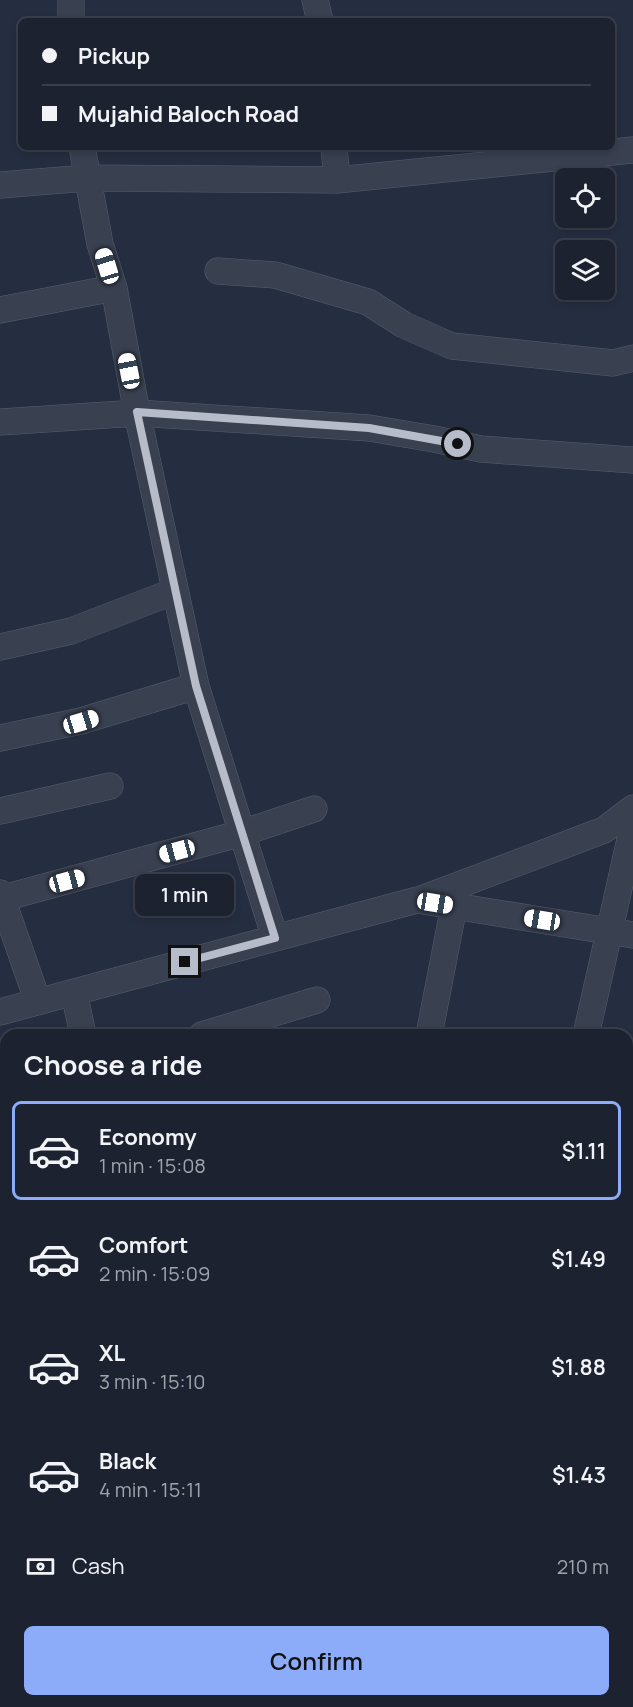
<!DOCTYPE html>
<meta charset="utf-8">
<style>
:root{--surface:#1c2230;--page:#292f3c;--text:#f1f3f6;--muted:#a0a4ab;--line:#3a3f4c;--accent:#8cacf9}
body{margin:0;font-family:Manrope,sans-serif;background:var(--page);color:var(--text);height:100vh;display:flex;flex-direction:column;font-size:22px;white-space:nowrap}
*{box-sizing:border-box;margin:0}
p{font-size:20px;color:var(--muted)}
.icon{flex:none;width:33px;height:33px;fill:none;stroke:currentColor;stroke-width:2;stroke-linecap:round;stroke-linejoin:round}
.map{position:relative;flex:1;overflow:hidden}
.sheet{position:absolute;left:0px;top:1029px;width:633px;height:678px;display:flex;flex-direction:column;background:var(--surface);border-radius:18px 18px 0 0;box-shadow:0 3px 9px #0003,0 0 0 2px var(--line)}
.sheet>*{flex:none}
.banner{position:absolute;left:18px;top:18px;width:597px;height:132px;border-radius:9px;box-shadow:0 3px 9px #0003,0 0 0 2px var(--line);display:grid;align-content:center;height:132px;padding:0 24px;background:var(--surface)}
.tools{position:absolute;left:555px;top:168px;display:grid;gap:12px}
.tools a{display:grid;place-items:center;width:60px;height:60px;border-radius:9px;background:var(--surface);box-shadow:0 3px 9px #0003,0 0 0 2px var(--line);font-size:30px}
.end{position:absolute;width:27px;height:27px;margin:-14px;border:8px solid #b6bcca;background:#111;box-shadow:0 0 0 3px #111}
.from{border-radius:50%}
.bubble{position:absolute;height:42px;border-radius:9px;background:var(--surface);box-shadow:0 3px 9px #0003,0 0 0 2px var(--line);font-size:20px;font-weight:600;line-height:42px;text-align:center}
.car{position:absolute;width:18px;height:36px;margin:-18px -9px;border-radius:8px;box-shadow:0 0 4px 2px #0007;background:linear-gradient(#fff 24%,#345 0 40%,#fff 0 76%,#345 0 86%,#fff 0)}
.banner b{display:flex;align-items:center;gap:21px;height:57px;font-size:22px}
.banner b+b{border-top:2px solid var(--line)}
.banner i{width:15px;height:15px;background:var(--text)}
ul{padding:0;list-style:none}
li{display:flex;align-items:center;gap:18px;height:99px;margin:0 12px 9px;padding:0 12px;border:3px solid transparent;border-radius:9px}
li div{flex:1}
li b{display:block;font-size:22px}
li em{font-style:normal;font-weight:600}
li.on{border-color:var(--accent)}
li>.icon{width:54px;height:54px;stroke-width:1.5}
h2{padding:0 24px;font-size:27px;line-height:72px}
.pay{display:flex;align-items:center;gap:15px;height:66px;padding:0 24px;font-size:22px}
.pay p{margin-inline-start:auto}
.cta{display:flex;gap:12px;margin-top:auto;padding:12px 24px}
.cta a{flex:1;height:69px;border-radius:9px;background:var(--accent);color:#111;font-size:24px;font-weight:600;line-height:69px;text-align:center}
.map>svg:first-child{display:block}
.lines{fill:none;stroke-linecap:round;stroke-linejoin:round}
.street-casing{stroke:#575e6d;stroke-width:27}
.street{stroke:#394050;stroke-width:26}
.route{stroke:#b6bcca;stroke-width:8}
</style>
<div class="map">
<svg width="633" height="1707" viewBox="0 0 633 1707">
<rect width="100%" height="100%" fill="#252e40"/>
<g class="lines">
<g class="street-casing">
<path id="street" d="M71 0V21
M315 0 320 21
M82 147 100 244 114 288 137 413 196 686 275 938
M334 147 337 180
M0 185 87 178 337 180 633 150
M218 271 275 275 368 302 404 325 452 346 613 363 633 358
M0 310 114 288
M0 422 137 413 369 428 434 439 481 449 633 460
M0 647 71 631 175 591
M0 738 81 721 196 686
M0 811 110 786
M0 893 38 1002
M0 899 242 833 314 809
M419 900 604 830 633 808
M74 992 83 1035
M0 1012 417 900 633 935
M202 1035 317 1000
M429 1035 454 906
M586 1035 633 826
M0 1094 6 1092
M627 1218 633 1190
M0 1253 6 1251
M627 1341 633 1342
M0 1441H6
M627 1448 633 1449
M0 1540H6
M0 1645H6
M627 1649H633
M132 1707V1701
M536 1707 537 1701"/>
</g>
<use href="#street" class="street"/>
</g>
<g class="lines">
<path class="route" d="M185 962 275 938 196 686 137 412 369 428 458 444"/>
</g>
</svg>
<div class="tools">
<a><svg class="icon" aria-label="locate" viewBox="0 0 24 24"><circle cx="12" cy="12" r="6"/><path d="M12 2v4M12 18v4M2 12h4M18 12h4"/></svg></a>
<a><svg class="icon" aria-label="layers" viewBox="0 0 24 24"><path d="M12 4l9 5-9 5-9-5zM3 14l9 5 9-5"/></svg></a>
</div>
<i class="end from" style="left:458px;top:444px"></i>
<i class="end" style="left:185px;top:962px"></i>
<div class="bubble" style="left:135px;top:874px;width:99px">1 min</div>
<i class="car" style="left:107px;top:266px;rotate:343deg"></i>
<i class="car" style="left:129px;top:371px;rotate:349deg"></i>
<i class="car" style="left:81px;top:722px;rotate:73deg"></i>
<i class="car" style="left:177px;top:851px;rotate:255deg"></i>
<i class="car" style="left:67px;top:881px;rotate:75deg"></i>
<i class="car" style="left:435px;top:903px;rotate:99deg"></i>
<i class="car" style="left:542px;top:920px;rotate:279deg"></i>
<div class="banner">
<b><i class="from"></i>Pickup</b>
<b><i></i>Mujahid Baloch Road</b>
</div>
<section class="sheet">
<h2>Choose a ride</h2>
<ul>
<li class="on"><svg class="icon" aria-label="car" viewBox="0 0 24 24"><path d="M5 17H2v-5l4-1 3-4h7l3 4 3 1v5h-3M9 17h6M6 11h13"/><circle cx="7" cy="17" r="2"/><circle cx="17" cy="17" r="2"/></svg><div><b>Economy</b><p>1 min · 15:08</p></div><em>$1.11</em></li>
<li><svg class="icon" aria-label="car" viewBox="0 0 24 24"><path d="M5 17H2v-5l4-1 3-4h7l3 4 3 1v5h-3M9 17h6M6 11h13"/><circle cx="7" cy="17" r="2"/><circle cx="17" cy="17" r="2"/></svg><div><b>Comfort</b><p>2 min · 15:09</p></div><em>$1.49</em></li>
<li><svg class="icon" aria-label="car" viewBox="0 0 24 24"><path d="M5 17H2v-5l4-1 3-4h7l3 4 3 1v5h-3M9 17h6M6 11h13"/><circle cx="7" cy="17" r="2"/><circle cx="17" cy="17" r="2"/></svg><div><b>XL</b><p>3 min · 15:10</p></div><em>$1.88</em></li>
<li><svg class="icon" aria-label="car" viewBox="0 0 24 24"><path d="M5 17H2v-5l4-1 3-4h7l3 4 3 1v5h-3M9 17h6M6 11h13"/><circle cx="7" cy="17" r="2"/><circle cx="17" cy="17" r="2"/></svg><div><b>Black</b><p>4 min · 15:11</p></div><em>$1.43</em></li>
</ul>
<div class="pay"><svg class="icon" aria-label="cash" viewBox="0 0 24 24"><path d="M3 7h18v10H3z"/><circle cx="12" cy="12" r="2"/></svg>Cash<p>210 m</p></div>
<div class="cta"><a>Confirm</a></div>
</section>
</div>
